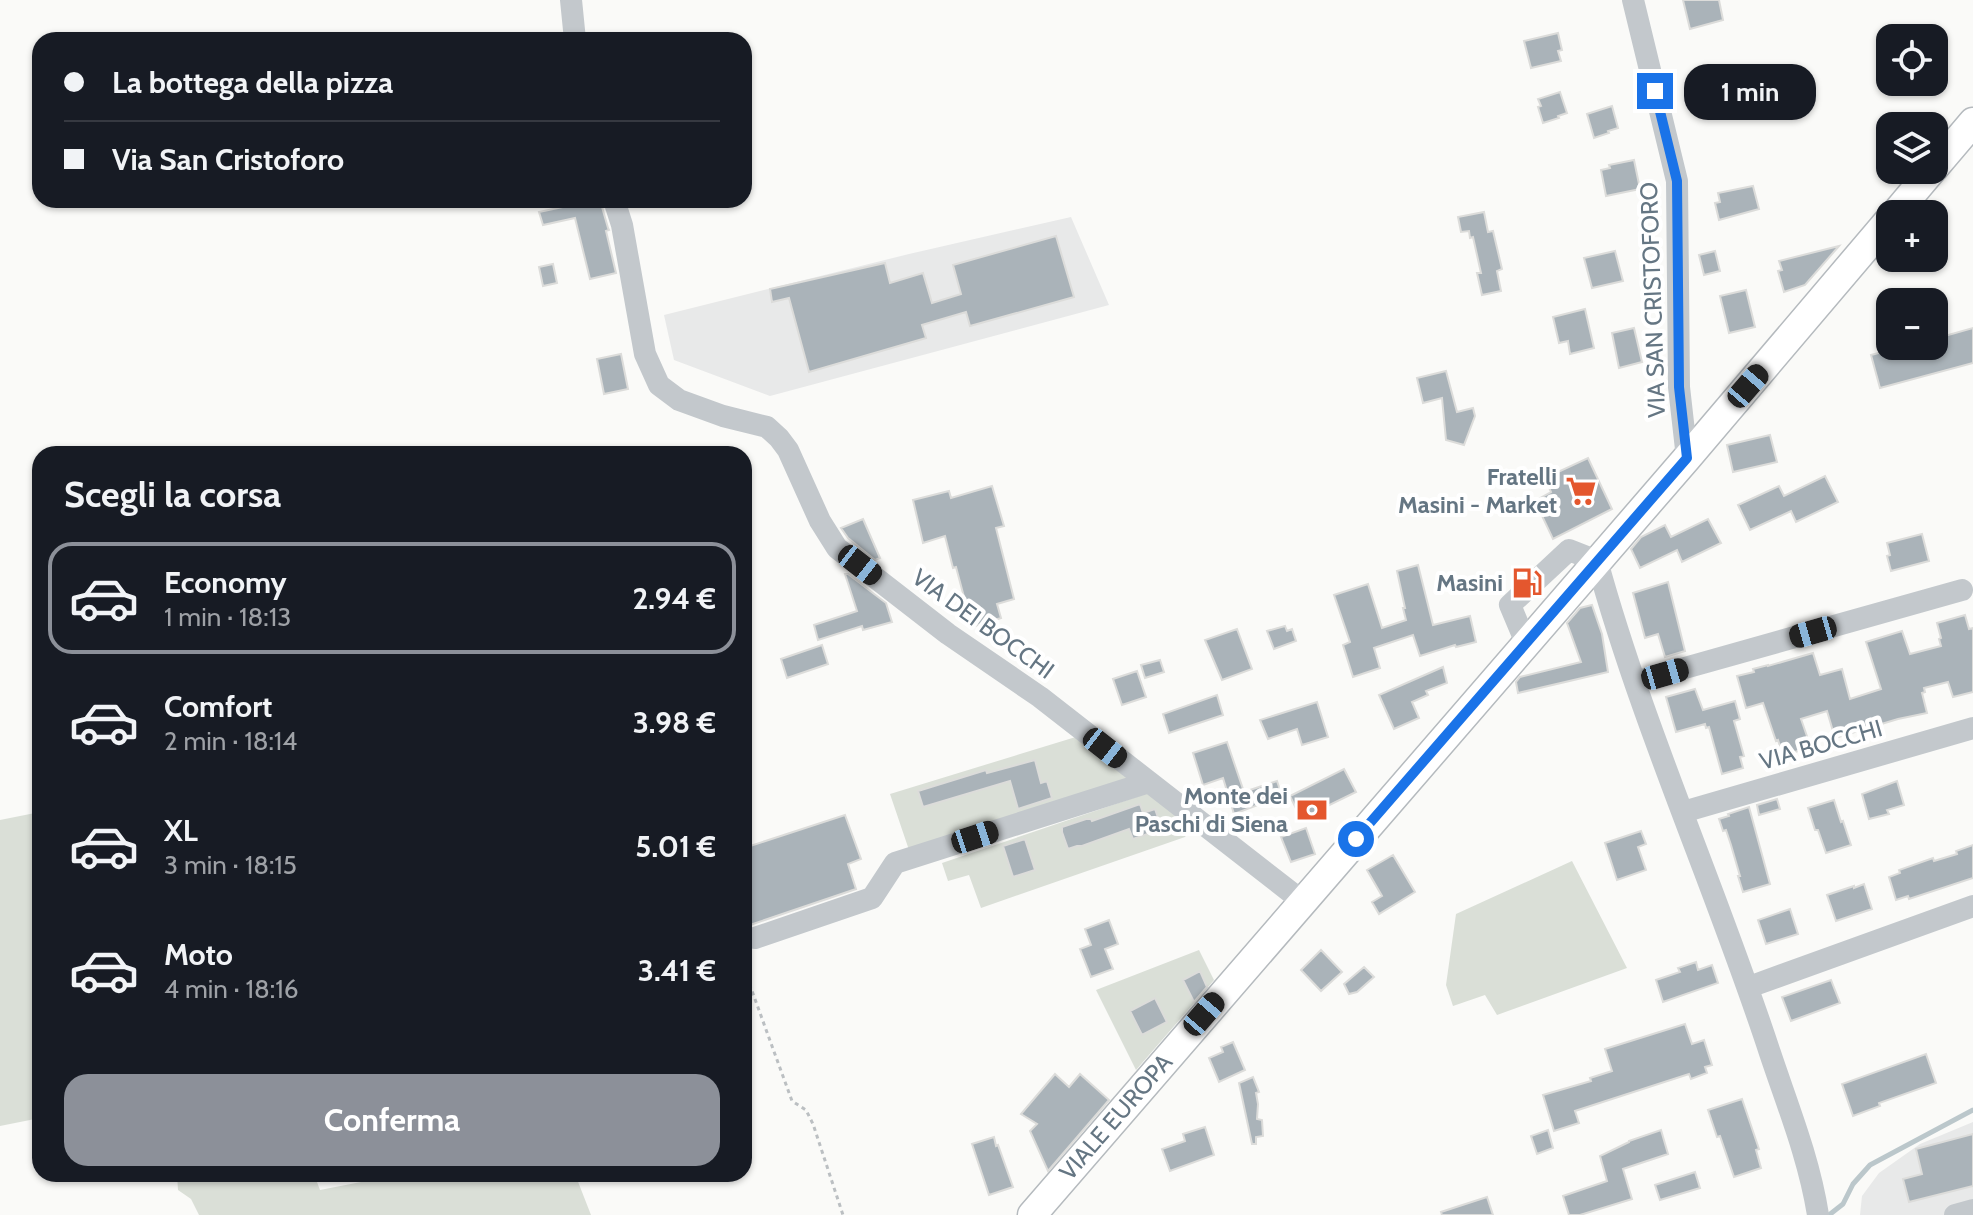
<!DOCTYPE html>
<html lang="it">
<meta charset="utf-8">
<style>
:root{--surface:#171b24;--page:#20242c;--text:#f1f3f6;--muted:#9ea1a6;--line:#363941;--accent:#8c9099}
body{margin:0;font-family:Cabin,sans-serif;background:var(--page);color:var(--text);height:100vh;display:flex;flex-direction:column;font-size:30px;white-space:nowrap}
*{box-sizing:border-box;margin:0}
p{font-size:26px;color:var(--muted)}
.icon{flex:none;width:44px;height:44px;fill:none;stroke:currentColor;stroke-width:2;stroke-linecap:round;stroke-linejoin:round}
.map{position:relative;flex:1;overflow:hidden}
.panel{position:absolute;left:32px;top:446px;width:720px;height:736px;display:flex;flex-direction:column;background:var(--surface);border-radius:24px;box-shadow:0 2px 6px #0004}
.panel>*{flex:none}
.top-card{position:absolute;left:32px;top:32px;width:720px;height:176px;border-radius:24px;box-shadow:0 2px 6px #0004;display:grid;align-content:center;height:176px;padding:0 32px;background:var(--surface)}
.buttons{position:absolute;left:1876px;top:24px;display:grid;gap:16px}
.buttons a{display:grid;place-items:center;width:72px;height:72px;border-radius:16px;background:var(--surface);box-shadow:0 2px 6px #0004;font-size:40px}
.end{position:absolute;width:36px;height:36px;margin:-18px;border:10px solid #1a73e8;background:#fff;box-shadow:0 0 0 4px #fff}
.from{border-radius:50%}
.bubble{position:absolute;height:56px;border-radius:24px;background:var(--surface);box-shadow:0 2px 6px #0004;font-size:26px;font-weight:700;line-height:56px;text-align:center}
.car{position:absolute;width:24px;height:48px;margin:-24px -12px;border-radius:10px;box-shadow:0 0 6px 2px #0007;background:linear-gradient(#222 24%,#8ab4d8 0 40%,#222 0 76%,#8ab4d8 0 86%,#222 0)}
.top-card b{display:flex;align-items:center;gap:28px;height:76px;font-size:30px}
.top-card b+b{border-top:2px solid var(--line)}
.top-card i{width:20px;height:20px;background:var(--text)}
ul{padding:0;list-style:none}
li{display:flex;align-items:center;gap:24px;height:112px;margin:0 16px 12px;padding:0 16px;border:4px solid transparent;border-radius:24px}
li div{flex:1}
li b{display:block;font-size:30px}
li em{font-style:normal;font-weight:700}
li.active{border-color:var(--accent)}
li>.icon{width:72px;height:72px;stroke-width:1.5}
h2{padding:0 32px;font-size:36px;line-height:96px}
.cta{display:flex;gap:16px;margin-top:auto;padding:16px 32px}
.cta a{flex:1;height:92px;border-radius:24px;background:var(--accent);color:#fff;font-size:32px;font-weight:700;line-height:92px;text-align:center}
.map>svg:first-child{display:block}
.built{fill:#e8e9e9}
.green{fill:#dadfd7}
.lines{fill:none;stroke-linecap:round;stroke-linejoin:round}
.stream{stroke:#bbc7cb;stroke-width:5}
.building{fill:#aab3b9;stroke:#dcdcda;stroke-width:2}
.major-casing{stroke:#b5babe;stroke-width:31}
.path{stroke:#bbbfc2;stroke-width:3;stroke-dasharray:4 4;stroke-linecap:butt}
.minor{stroke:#c3c8cc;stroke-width:22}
.major{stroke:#fff;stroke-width:28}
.route{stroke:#1a73e8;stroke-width:10}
.labels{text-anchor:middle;stroke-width:8;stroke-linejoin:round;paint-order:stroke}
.street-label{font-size:24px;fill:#657683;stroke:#fff}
.poi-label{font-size:24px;font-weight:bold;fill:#657683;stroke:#fff;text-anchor:end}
</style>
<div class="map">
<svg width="1973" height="1215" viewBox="0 0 1973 1215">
<rect width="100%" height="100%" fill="#fafaf8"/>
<path class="built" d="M1071 217 1109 305 770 396 674 360 664 315 909 254Z
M1973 1122V1215H1860L1862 1196 1879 1173 1920 1144Z"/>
<path class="green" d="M1079 736 1136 780 909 850 890 794Z
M1151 792 1189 824V831L1185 837 981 908 969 875 948 881 942 863Z
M40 812V1118L0 1126V820Z
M1572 861 1627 968 1497 1015 1485 995 1453 1006 1446 985 1456 914Z
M1199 950 1214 980 1136 1070 1096 990Z
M177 1174H314L320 1190 402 1174H575L591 1215H199L191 1199 178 1190Z"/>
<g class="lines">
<path class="stream" d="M1829 1215 1843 1204 1853 1184 1870 1165 1973 1110"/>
</g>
<path class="building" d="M1683 0H1719L1723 20 1690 29Z
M1558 33 1562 50 1558 51 1561 61 1531 68 1524 41Z
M1560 92 1567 113 1558 116 1559 118 1543 123 1538 107 1541 106 1538 99Z
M1612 106 1618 128 1608 131 1609 133 1594 138 1587 114Z
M1634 160 1640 189 1606 196 1601 170 1610 168 1609 165Z
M1753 186 1759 209 1719 220 1715 203 1720 202 1718 193Z
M596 200H600L608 228 609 230 606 231 616 273 590 279 575 218 543 225 539 212Z
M1484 212 1488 232 1493 231 1502 269 1497 271 1501 291 1482 295 1477 273H1481L1473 237 1470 238 1469 231 1461 232 1458 217Z
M1056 236 1074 297 970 326 966 312 922 325 926 338 809 372 789 298 772 302 770 289 885 263 890 283 923 273 932 303 961 294 953 265Z
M1839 246 1805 285 1784 292 1778 271 1782 270 1779 261Z
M1615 251 1623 281 1592 288 1584 258Z
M1715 251 1720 271 1704 275 1699 255Z
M553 264 557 283 543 286 539 267Z
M1746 290 1755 327 1729 333 1720 296Z
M1585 309 1594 348 1570 354 1568 341 1559 343 1553 317Z
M1634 328 1642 362 1619 368 1612 333Z
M1973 328V363L1880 388 1871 355 1905 346H1934V339Z
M621 354 628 389 604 394 597 359Z
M1446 371 1457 412 1473 408 1475 416 1464 445 1446 440 1442 398 1423 403 1417 378Z
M1770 435 1777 462 1733 472 1727 445Z
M1588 458 1612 509 1553 539 1535 501 1551 492 1545 478Z
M1825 476 1838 502 1796 522 1791 511 1750 530 1738 505 1779 486 1784 496Z
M992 486 1004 526 996 528 1014 599 997 604 1001 618 972 627 956 567 953 568 945 536 923 543 913 500 949 491 951 498Z
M863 519 880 558 875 560 848 538 841 528Z
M1708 519 1721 543 1682 562 1677 550 1640 568 1631 549 1641 537 1665 525 1671 537Z
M1922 534 1929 561 1891 571 1887 556 1890 555 1887 543Z
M1418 565 1433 625 1470 616 1476 642 1456 647 1455 645 1420 656 1413 635 1374 648 1380 668 1353 677 1343 645 1350 642 1334 595 1368 584 1382 628 1406 620 1403 608H1405L1397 571Z
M845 574H848L886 603 892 622 863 630 862 626 818 640 814 625 857 611Z
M1668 582 1685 651 1665 657 1658 634 1645 638 1633 593Z
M1592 605 1602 634 1608 672 1518 693 1516 682 1520 677 1581 662 1567 623 1580 608Z
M1965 615 1969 629 1973 628V692L1953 697 1948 682 1924 688 1925 692 1922 693 1927 713 1898 719 1835 738 1827 711 1801 719 1809 742 1800 745 1801 750 1783 756 1778 740 1776 741 1763 703 1746 708 1737 676 1754 672 1753 669 1768 665V666L1813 653 1820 675 1842 669 1850 699 1881 689 1866 642 1902 631 1910 654 1941 646 1939 639 1941 638 1937 623Z
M1285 626 1287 631 1292 629 1296 641 1274 649 1267 631Z
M1237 629 1252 669 1222 680 1205 640Z
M822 645 828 664 787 678 781 659Z
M1160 660 1164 672 1145 678 1141 665Z
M1443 667 1447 683 1426 691 1428 695 1412 702 1419 718 1394 729 1379 695Z
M1137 671 1146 697 1122 705 1113 679Z
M1695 689 1703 710 1735 701 1740 719 1734 721 1744 756 1740 757 1743 768 1722 774 1709 727 1706 728 1705 724 1676 732 1666 697Z
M1217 695 1223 715 1169 733 1163 714Z
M1317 702 1328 737 1302 745 1297 729 1268 739 1260 720Z
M1227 742 1244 792 1277 781 1282 796 1234 814 1223 778 1203 785 1193 753Z
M1035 760 1041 783 1047 781 1052 798 1018 809 1010 781 923 807 918 791 986 770 987 773Z
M1344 769 1356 792 1301 819 1290 796Z
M1897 781 1904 805 1887 810 1889 814 1869 819 1862 794Z
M1777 799 1780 809 1759 815 1757 805Z
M1834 800 1841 822 1843 821 1851 845 1826 853 1818 830H1815L1808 808Z
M1140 804 1143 813 1155 809 1162 829 1133 839 1129 829 1082 846H1077L1068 849 1062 832V827L1086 819H1091L1092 821Z
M1749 807 1770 884 1743 892 1738 876H1740L1731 845 1726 830 1723 831 1719 819 1729 816 1728 814Z
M845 815 861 859 848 864 856 889 750 925 744 929V848Z
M1306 828 1315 854 1291 862 1281 837Z
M1641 831 1646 844 1638 847 1646 870 1617 880 1605 843Z
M1025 839 1035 870 1013 877 1003 846Z
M1973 845V878L1909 899 1908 896 1896 900 1889 877 1900 873 1899 870 1933 858 1934 861 1957 854 1956 851Z
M1393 855 1415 892 1379 914 1372 902 1382 896 1367 870Z
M1864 884 1872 909 1836 921 1827 895 1854 886V888Z
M1790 909 1798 934 1766 944 1758 920Z
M1109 920 1118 944 1105 949 1113 969 1091 977 1080 949 1091 945 1085 929Z
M1321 950 1342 972 1321 991 1301 970Z
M1696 962 1698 970 1712 965 1718 983 1663 1002 1656 980 1680 972 1678 968Z
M1364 967 1374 977 1357 992 1349 994 1344 984Z
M1200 971 1207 987 1194 1002 1183 980Z
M1831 980 1840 1003 1791 1021 1782 997Z
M1155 998 1167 1022 1142 1035 1130 1011Z
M1685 1024 1692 1044 1704 1040 1712 1065 1705 1067 1707 1073 1691 1079 1689 1074 1575 1111 1579 1123 1554 1131 1543 1095 1591 1081 1590 1078 1612 1071 1605 1049Z
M1233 1042 1245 1070 1219 1082 1209 1058 1223 1052 1221 1047Z
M1926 1054 1936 1083 1879 1103 1880 1106 1853 1116 1842 1084Z
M1055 1074 1069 1087 1080 1074 1109 1100 1048 1171 1030 1131 1037 1124 1021 1114Z
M1253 1077 1259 1092 1256 1093 1258 1104 1257 1119 1262 1120 1263 1136 1256 1137V1144H1252L1239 1083Z
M1742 1099 1759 1149 1756 1150 1761 1168 1734 1177 1720 1136 1717 1137 1708 1110Z
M1205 1127 1214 1155 1170 1171 1162 1149 1185 1141 1183 1134Z
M1548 1130 1553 1148 1537 1154 1531 1136Z
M1661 1130 1668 1154 1623 1169 1632 1199 1580 1215H1569L1563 1196 1607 1181 1600 1156 1629 1142V1141Z
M1973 1134V1186L1909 1202 1903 1179 1922 1174 1916 1149Z
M994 1137 996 1146 998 1145 1013 1187 989 1195 972 1144Z
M1695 1172 1700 1188 1660 1200 1655 1185Z
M1487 1197 1493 1215H1442L1441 1212Z"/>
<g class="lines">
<g class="major-casing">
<path id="major" d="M1934 168 1973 122
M1895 214 1932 170
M1032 1215 1687 458 1890 219"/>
</g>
<path class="path" d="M744 969 792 1101 806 1110 813 1124 843 1215"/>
<path class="minor" d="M571 0 575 40
M1633 0 1677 181 1679 387 1687 458
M614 200 622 225 645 354 659 385 679 400 723 416 767 427 779 438 788 450 820 521 837 548 948 634 1040 697 1302 901
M1526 643 1510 605 1569 550 1597 561C1643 728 1716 888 1770 1053 1788 1107 1809 1158 1818 1215
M1635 682 1962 590
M1683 812 1973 728
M755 938 872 898 895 863 1149 782
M1749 987 1973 906
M1955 1215 1973 1210"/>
<use href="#major" class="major"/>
</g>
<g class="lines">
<path class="route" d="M1356 839 1687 458 1679 387 1677 181 1655 91"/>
</g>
<defs>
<g id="supermarket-bare" transform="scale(2.4)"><path d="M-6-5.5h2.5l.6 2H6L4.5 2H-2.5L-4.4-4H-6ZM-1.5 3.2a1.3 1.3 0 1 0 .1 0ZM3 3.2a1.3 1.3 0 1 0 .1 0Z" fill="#e4572e" stroke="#fff" stroke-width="2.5" paint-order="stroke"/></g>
<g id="fuel-bare" transform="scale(2.4)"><path d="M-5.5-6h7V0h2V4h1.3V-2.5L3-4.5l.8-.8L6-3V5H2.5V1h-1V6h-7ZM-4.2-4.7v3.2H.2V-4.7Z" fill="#e4572e" stroke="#fff" stroke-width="2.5" paint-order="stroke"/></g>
<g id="bank-bare" transform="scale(2.4)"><path d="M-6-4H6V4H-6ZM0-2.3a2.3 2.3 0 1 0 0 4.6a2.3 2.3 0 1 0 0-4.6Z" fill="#e4572e" stroke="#fff" stroke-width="2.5" paint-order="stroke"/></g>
</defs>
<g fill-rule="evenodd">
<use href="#supermarket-bare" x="1581" y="491"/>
<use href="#fuel-bare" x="1527" y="583"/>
<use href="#bank-bare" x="1312" y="810"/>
</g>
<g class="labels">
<g class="street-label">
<text transform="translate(1653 300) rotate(-92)" y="8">VIA SAN CRISTOFORO</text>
<text transform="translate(983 624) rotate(36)" y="8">VIA DEI BOCCHI</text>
<text transform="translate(1821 745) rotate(-16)" y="8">VIA BOCCHI</text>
<text transform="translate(1116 1117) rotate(-49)" y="8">VIALE EUROPA</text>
</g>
<g class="poi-label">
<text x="1557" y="485">Fratelli<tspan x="1557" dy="28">Masini - Market</tspan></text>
<text x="1503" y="591">Masini</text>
<text x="1288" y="804">Monte dei<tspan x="1288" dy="28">Paschi di Siena</tspan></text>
</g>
</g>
</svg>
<div class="buttons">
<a><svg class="icon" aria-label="locate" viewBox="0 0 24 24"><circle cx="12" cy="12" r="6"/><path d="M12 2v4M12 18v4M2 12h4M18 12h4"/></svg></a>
<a><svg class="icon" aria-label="layers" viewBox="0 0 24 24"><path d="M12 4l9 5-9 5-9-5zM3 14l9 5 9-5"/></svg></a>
<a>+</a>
<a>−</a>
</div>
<i class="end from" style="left:1356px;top:839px"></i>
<i class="end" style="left:1655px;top:91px"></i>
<div class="bubble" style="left:1684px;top:64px;width:132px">1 min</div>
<i class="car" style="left:1748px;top:386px;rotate:41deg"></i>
<i class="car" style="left:860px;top:565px;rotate:128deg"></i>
<i class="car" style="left:1813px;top:632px;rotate:254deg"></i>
<i class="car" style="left:1665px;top:674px;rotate:74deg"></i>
<i class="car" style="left:1105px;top:748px;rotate:128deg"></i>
<i class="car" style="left:975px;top:837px;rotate:72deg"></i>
<i class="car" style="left:1204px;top:1014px;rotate:41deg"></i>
<div class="top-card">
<b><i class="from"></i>La bottega della pizza</b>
<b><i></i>Via San Cristoforo</b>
</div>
<section class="panel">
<h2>Scegli la corsa</h2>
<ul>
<li class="active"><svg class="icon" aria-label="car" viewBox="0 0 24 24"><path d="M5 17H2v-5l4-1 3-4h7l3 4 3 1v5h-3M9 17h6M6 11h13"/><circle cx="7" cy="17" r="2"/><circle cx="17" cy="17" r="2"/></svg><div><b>Economy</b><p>1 min · 18:13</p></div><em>2.94 €</em></li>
<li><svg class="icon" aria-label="car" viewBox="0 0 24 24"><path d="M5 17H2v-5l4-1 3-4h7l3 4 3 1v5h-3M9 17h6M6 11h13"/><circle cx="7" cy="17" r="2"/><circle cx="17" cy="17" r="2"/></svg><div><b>Comfort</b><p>2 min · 18:14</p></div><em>3.98 €</em></li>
<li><svg class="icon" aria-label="car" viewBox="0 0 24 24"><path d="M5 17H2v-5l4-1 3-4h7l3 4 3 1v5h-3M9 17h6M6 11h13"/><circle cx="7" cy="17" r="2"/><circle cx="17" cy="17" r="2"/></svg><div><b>XL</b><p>3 min · 18:15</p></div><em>5.01 €</em></li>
<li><svg class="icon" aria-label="car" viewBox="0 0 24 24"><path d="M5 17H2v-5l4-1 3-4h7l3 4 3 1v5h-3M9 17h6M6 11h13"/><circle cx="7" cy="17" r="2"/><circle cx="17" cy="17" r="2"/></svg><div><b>Moto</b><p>4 min · 18:16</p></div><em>3.41 €</em></li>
</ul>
<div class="cta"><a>Conferma</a></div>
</section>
</div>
